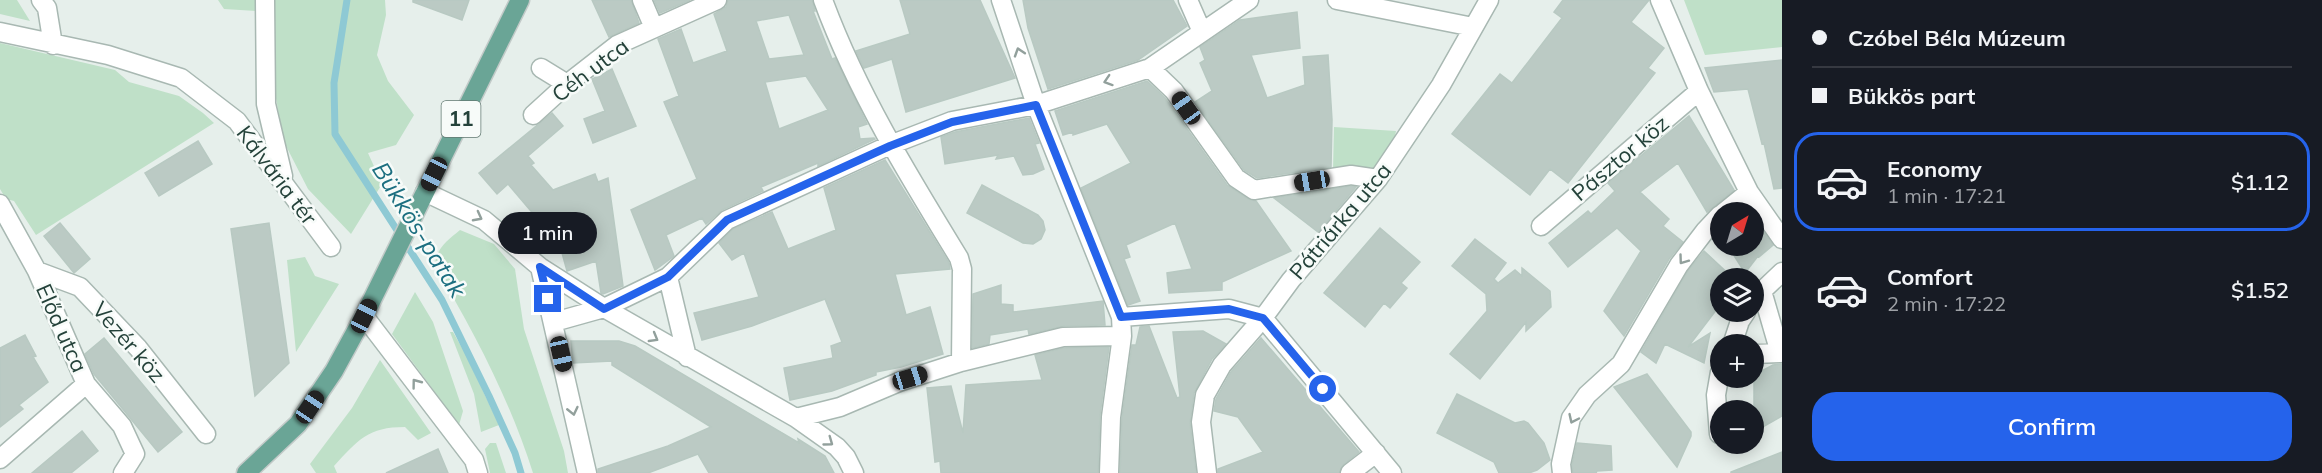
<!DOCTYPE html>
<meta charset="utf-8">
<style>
:root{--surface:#171b24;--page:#20242c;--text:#f1f3f6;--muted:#9ea1a6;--line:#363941;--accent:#2563eb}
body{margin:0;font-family:Mulish,sans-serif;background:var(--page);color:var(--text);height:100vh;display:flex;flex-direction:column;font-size:22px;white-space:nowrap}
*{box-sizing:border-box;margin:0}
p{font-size:20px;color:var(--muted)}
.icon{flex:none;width:33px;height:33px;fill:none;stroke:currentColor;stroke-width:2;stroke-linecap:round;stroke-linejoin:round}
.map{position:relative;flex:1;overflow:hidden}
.details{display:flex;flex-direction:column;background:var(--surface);width:540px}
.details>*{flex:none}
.banner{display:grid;align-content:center;height:132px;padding:0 30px;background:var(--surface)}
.needle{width:39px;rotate:38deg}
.fabs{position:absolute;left:1710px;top:202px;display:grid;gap:12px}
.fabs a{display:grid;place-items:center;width:54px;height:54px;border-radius:50%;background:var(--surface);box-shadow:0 3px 15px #0003;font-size:30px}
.end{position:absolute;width:27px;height:27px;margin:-14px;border:8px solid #2563eb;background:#fff;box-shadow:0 0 0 3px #fff}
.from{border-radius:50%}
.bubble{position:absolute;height:42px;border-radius:21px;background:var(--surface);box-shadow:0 3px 15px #0003;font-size:20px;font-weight:600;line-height:42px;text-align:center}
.car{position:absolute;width:18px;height:36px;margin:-18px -9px;border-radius:8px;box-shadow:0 0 4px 2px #0007;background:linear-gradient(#222 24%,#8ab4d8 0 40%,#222 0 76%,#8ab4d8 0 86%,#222 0)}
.banner b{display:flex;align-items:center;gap:21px;height:57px;font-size:22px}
.banner b+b{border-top:2px solid var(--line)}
.banner i{width:15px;height:15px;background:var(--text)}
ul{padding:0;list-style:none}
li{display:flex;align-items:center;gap:18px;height:99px;margin:0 12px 9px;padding:0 18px;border:3px solid transparent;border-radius:24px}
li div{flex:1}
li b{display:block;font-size:22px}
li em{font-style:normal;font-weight:600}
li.current{border-color:var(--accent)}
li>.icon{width:54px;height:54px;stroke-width:1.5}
.primary-button{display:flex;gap:12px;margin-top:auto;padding:12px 30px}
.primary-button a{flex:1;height:69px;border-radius:24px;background:var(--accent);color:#fff;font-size:24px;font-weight:600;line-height:69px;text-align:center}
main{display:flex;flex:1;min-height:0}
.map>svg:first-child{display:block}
.green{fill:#bfe0c8}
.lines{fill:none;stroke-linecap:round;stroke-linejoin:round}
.stream{stroke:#8ec9d4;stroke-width:7}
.building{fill:#bbcac4;stroke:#b8c9c2;stroke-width:1.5;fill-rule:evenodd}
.minor-casing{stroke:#a8b8b2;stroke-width:21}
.major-casing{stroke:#c2cac8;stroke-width:21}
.minor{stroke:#fff;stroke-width:18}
.major{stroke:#6aa596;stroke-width:18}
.oneway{stroke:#92a09c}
.route{stroke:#2563eb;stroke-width:8}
.labels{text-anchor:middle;stroke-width:5;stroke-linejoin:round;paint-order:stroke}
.shield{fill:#f7fbf9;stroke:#637a73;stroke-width:1.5}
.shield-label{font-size:21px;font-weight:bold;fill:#24423a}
.street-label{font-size:22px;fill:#24423a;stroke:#f7fbf9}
.water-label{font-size:24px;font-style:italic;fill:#1c6f80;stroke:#f7fbf9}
</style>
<main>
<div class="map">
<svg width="1782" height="473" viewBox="0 0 1782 473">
<rect width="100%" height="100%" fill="#e6efeb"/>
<path class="green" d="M0 0H17L30 21 0 14Z
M218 0H385L386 15 377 55 388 81 414 115 396 145 368 153 382 184 351 234 308 189 284 142 275 93 273 12 224 9Z
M1684 0H1782V47L1705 55Z
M0 43 115 70 129 82 179 96 203 113 214 123 36 235 14 201 6 199 0 189Z
M1334 127 1396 131 1393 146 1378 170 1369 167 1333 170Z
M460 230 494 244 515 269 524 329 564 451 568 473H533C510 400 474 332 435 266 435 249 448 240 460 230Z
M305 257 315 276 339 284 296 352 287 260Z
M415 292 433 322 463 411 459 425 392 334Z
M450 332H453L466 355 499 425 481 432 474 394Z
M380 360 431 433 418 440 405 427C368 427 358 440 334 466L337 473H316L310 464 352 408Z
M490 443H496L506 473H490L485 449Z"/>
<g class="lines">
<path class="stream" d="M347 0 334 83 335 134 442 300 489 396 515 453 521 473"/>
</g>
<path class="building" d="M413 0H469L462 20 413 2Z
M592 0H631L639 23 609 37Z
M654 0H690L660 13Z
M728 0H812L815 11H813L832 59 835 58 867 124 858 127 860 139 874 138 875 139 818 166V163L761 187 763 191 722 210 706 224 702 218 666 235 674 256 655 270 631 210 697 179 664 102 679 96 658 39 681 29 693 63 727 51 714 14 726 7ZM789 15 804 55 769 59 756 21ZM806 76 828 110 779 129 765 82Z
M900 0H980L1015 78 906 112 892 59 864 68 856 51 910 34Z
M1023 0H1173L1187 26 1138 60 1048 89 1028 28Z
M1563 0H1649L1631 22 1664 48 1648 68 1655 73 1568 183 1550 169 1530 195 1452 134 1500 74 1512 83 1562 18 1554 12Z
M1297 12 1300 48 1251 55 1267 98 1305 85 1303 57 1328 55 1332 120 1331 167 1257 178 1244 170 1195 102 1212 91 1200 63 1205 60 1200 47 1240 20Z
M1782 60V188L1774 189 1764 143 1762 144 1748 89 1714 92 1705 68Z
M612 69 636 126 593 143 584 119 605 111 592 79Z
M1147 81 1165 98 1227 185 1248 199 1256 201 1291 251 1222 282V290L1169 293 1167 273 1192 269 1175 223 1126 245 1130 257 1124 259 1140 301 1128 305 1081 188 1131 163 1107 124 1073 135V132L1063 135 1055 111Z
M552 113 563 126 528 156 534 163 531 165 553 190 595 174 598 182 608 178 623 286 603 294 601 293 596 261 567 271 554 224 547 230 508 184 497 194 479 173Z
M1689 116 1734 190 1707 212 1678 163 1640 192 1669 219 1663 226 1683 242 1669 259 1624 336 1604 311 1641 251 1617 228 1568 267 1549 243 1588 211 1591 214 1615 191 1608 183Z
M1029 118 1039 143 1035 144 1044 169 1033 174 1023 175 1014 156 996 159 998 155 945 164 941 137 955 132Z
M198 141 212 164 159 196 145 173Z
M885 160 949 263 950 269 895 274 906 315 930 307 943 354 901 367 876 372V375L832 391 790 400 784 368 833 358 831 346 842 342 825 299 752 326 702 340 694 313 759 297 744 253 732 260 719 243 733 229 772 212 788 249 836 230 824 188Z
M982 185 1038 215 1043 221 1045 230 1041 239 1033 244 1023 243 967 213Z
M1351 186 1356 187 1318 232 1274 198Z
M1754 218 1773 245 1759 257 1758 256 1745 273 1728 246H1754Z
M60 223 90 259 74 273 44 236Z
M269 223 289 363 255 396 231 229Z
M1380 228 1420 262 1401 283 1407 288 1390 308 1384 303 1365 327 1324 293Z
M1475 239 1506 263 1494 279 1498 283 1515 270 1522 276V268L1550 291 1551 307 1526 331V322L1480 379 1450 354 1487 311 1486 294 1452 266Z
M1704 251 1734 279H1720V305L1688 347 1710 333 1704 363 1665 344 1656 363 1641 352 1688 271Z
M1001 285V304L1013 305V312L1103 301 1105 325 1063 326 1029 334 1028 329 990 335 989 344 972 348 973 294Z
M1149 326 1177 398 1180 397 1173 332 1203 331 1226 344 1212 359 1194 393 1190 423 1196 473H1120L1122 418 1132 345H1136L1140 327Z
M25 335 36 356 33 357 48 382 19 405 23 409 0 427V348Z
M104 338 182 432 158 452 94 374 85 354Z
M1261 338 1359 452 1343 465 1339 473H1218V469L1263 452 1238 417 1214 411 1216 399 1231 372Z
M571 341H619L635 346 799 443 798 439 825 456 834 473H709L698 454 648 473H598V469L668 446 711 427 612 365V361L573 363Z
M1109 347 1100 415 1098 473H941L940 461 935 462 927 388 951 386 963 433 966 385 1042 380 1035 355 1064 348Z
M1782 364V416L1754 432V411H1745L1754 408V375L1773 365Z
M1647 374 1691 432V436L1677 467 1614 387Z
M1457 394 1515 423 1524 421 1528 423 1544 443 1550 460 1537 470 1529 473H1499L1494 462 1437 433Z
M82 431 98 451 71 473H32Z
M1577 443 1611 446 1612 470 1597 471 1596 473H1573L1572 465Z
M438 449 448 473H386Z
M1782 452V473H1731V472Z"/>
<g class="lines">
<g class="minor-casing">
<path id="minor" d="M41 0 47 8 53 45
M265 0 266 104 283 176
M642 0 654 28
M823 0C857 92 908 175 959 258L962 269 961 362
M1001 0 1036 105 1121 317 1122 336 1111 417 1109 473
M1188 0 1202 32
M1337 0 1473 27
M1660 0 1699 91 1749 192 1782 239
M0 32 108 55 181 78 237 121 331 247
M541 68 567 84
M1150 68 1174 91 1236 178 1254 190 1351 175 1378 179
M533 115 567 84 617 45 717 0
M425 192 484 220 540 267 604 308 796 418 837 447 846 457 854 473
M0 204 37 271 86 384 0 459
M1723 213 1749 192
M1541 226 1699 91
M540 267 587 473
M37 271 80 287 138 348 206 434
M668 277 687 357
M1755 300 1762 291 1782 272
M364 316 474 460 478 473
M1121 317 1229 309 1263 318
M1263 318 1392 473
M554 322 604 308 668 277 727 220 890 145 952 121 1036 105 1150 68 1249 0
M1732 345 1740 321 1746 312
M1754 354 1780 353 1762 291
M86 384 122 426 135 454 123 473
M796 418 840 407 899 382 961 362 1063 337 1122 336
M1719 434 1716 395 1720 372
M1207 473 1201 422 1205 395 1222 365 1263 318 1291 280 1378 179 1441 85 1489 0
M1350 473 1376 453
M1562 473 1561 464 1571 418 1587 395 1621 364 1679 265 1705 231 1720 215"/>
</g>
<g class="major-casing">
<path id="major" d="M246 473 298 424 334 371 364 316 520 0"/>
</g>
<use href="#minor" class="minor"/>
<use href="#major" class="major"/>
</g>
<defs><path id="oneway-chevron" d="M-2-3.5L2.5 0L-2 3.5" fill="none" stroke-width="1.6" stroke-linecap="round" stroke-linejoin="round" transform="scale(1.5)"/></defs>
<g class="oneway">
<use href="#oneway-chevron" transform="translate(1019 52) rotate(-108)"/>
<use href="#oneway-chevron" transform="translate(1108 81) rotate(162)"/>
<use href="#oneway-chevron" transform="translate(478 217) rotate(28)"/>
<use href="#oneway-chevron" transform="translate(1683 260) rotate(126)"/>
<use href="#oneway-chevron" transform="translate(654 338) rotate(30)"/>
<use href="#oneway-chevron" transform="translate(416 383) rotate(-127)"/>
<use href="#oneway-chevron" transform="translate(573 411) rotate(77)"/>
<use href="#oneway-chevron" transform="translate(1573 419) rotate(115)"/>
<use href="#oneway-chevron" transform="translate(829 442) rotate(36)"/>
</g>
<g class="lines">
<path class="route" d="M548 299 540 267 604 309 668 277 727 220 890 146 952 122 1036 105 1121 317 1229 309 1263 318 1323 389"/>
</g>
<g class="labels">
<rect class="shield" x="441.5" y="101" width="39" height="36" rx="4.5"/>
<g class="shield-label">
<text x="461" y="126">11</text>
</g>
<g class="street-label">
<text transform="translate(590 70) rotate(-37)" y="8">Céh utca</text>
<text transform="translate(1620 158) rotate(-40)" y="8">Pásztor köz</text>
<text transform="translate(277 175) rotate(53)" y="8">Kálvária tér</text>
<text transform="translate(1340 221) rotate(-50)" y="8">Pátriárka utca</text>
<text transform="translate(62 328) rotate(66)" y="8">Előd utca</text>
<text transform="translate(129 342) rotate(49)" y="8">Vezér köz</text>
</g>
<g class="water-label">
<text transform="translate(419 230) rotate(58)" y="8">Bükkös-patak</text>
</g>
</g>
</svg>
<div class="fabs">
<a><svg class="needle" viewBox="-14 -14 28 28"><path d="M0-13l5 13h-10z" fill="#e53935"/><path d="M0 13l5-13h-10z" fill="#9ea1a6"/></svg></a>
<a><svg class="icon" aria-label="layers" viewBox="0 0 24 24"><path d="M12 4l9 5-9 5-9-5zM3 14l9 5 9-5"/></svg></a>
<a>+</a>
<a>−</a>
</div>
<i class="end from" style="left:1323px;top:389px"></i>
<i class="end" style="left:548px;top:299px"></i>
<div class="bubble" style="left:498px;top:212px;width:99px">1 min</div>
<i class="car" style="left:1186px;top:108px;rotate:325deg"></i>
<i class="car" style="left:434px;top:174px;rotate:206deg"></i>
<i class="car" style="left:1312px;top:181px;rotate:261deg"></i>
<i class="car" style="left:364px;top:316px;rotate:26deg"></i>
<i class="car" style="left:561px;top:354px;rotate:167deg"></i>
<i class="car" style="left:910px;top:378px;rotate:73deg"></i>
<i class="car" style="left:310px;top:407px;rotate:34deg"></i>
</div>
<section class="details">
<div class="banner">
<b><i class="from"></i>Czóbel Béla Múzeum</b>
<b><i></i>Bükkös part</b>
</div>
<ul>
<li class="current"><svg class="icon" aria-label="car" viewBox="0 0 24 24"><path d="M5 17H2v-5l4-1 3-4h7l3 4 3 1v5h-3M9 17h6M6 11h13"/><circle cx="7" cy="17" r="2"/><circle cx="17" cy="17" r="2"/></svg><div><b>Economy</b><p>1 min · 17:21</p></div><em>$1.12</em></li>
<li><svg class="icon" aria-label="car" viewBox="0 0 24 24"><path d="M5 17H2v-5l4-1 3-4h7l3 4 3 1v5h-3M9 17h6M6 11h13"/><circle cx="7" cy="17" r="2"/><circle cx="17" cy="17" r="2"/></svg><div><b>Comfort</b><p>2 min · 17:22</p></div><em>$1.52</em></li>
</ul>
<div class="primary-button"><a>Confirm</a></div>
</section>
</main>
